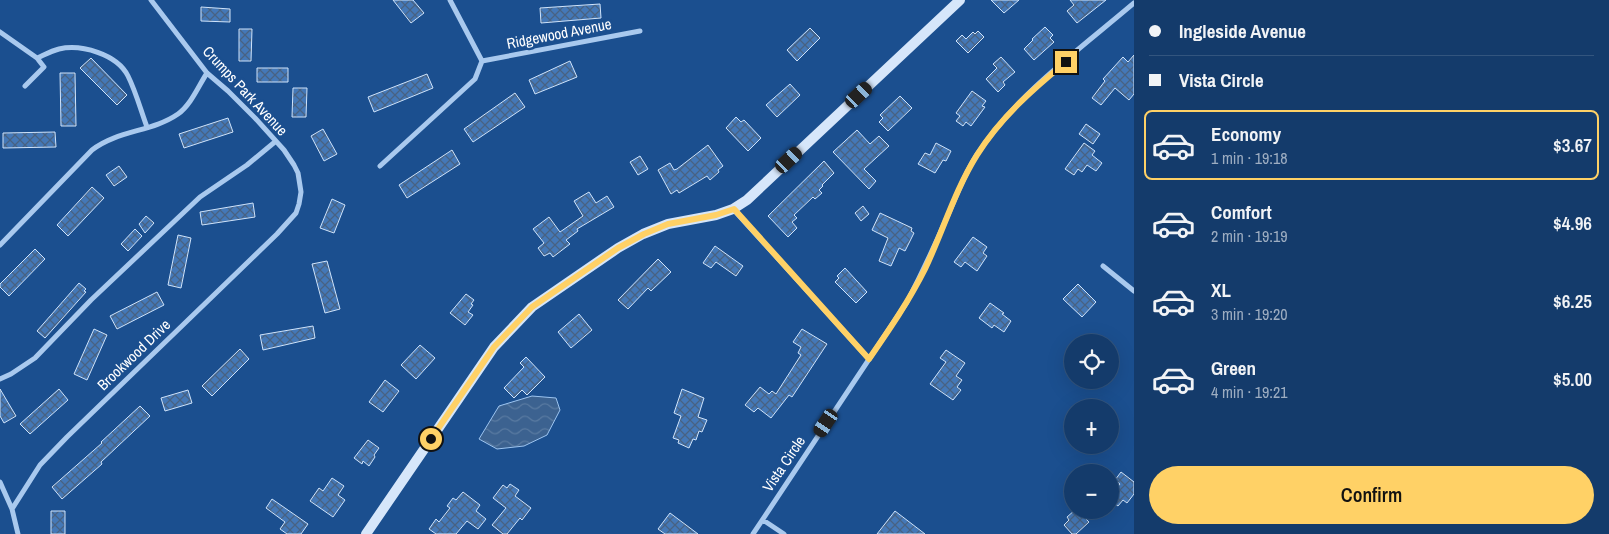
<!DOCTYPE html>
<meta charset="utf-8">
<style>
:root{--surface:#143b6b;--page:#1d4271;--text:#f1f3f6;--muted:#9dadc1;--line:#33557e;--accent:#ffd166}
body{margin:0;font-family:"Archivo Narrow",sans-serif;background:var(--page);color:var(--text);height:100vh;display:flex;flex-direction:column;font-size:19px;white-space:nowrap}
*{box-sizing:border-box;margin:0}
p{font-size:16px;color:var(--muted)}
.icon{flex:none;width:28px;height:28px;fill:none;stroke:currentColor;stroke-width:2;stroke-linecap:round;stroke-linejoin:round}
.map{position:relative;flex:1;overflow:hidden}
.sheet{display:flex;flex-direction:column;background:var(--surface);width:475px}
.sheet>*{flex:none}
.hud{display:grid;align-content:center;height:110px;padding:0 15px;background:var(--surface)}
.fabs{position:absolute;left:1064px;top:334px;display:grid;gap:10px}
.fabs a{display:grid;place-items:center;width:55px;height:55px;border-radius:50%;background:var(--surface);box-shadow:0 5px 20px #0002,0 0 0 1px var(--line);font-size:25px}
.end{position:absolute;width:22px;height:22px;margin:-11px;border:6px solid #ffd166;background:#111;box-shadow:0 0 0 2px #111}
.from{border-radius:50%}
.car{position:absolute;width:15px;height:30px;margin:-15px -8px;border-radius:6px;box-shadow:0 0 4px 1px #0007;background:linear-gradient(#222 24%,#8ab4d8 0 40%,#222 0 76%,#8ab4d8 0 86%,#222 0)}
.hud b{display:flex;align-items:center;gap:18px;height:48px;font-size:19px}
.hud b+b{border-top:1px solid var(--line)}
.hud i{width:12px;height:12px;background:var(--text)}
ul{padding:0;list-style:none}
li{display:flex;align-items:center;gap:15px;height:70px;margin:0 10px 8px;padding:0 5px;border:2px solid transparent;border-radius:8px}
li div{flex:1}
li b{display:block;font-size:19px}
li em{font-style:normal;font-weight:600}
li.selected{border-color:var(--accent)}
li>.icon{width:45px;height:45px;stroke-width:1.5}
.action{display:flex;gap:10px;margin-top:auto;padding:10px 15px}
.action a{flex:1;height:58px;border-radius:30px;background:var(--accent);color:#111;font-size:20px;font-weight:600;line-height:58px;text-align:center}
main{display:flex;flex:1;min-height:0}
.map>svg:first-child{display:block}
.water{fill:url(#water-waves);stroke:#9cc4f0}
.building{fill:url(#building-cross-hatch);stroke:#cfe3fa}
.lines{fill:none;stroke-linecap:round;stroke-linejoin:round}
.street{stroke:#a9c9ee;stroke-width:5}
.secondary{stroke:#d6e6fa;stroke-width:10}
.route{stroke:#ffd166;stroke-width:6}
.labels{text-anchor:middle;stroke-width:5;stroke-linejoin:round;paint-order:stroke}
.street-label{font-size:15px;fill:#fff;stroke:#1b4f8f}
</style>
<main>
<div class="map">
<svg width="1134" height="534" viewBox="0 0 1134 534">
<defs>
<pattern id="water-waves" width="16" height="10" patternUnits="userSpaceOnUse" patternTransform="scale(1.25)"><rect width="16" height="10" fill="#3c6290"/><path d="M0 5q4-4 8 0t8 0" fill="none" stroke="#597aa1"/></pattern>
<pattern id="building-cross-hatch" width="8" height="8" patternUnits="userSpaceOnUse" patternTransform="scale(1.25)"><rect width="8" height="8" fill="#4478b7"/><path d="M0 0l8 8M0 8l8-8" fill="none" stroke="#486282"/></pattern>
</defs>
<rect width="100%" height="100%" fill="#1b4f8f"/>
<path class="water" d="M532 396 556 398 560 410 547 435 524 446 497 449 479 439 499 406Z"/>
<path class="building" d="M393 0H413L424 13 411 23Z
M991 0H1019L1004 13Z
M1070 0H1106L1077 23 1067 11 1074 5Z
M600 4 601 18 541 23 540 8Z
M201 7 230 9V22L201 21Z
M1045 27 1053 35 1050 38 1054 42 1034 60 1024 49 1033 40 1032 39Z
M810 28 820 38 797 61 787 50Z
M239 29H252L251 61H239Z
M978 31 984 37 968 53 956 41 962 35 966 39 973 32 975 34Z
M1134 55V94L1129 100 1115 88 1101 105 1092 98 1105 81 1103 79 1123 57 1128 62Z
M1001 57 1015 72 1003 82 1005 85 998 92 986 79 997 68 993 64Z
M91 58 127 95 117 105 80 68Z
M570 61 577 77 535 94 529 80Z
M257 68H288V82H257Z
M60 73H75L76 126H61Z
M427 74 433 88 374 112 368 97Z
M790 84 800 95 777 117 766 105Z
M293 88H307L306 117H292Z
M972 91 986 101 982 106 985 107 971 126 966 122 963 126 956 121 960 116 956 113Z
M515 93 525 107 473 142 464 129Z
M900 96 912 108 888 131 879 122 883 118 880 115Z
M736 117 741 122 744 120 761 138 748 151 726 128Z
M228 118 233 132 184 148 179 134Z
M1086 124 1100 134 1093 144 1079 134Z
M323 129 337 154 324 161 311 136Z
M857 130 870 144 879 136 889 146 864 169 876 181 869 189 833 152Z
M55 132 56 147 3 148V133Z
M936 143 951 151 946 161 943 160 935 173 918 164 925 153 930 155Z
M1084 143 1095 151 1092 155 1102 163 1096 171 1087 165 1082 172 1078 169 1074 175 1065 169Z
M708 145 723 166 718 170 719 172 710 180 707 176 679 193 677 190 671 194 658 170 670 163 674 170 677 169Z
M452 150 460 164 407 198 399 185Z
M640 156 648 169 638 175 630 162Z
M824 161 834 173 822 185 823 186 819 190 822 193 815 199 813 197 794 215 797 218 792 222 797 228 788 237 768 216Z
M119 166 127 177 114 186 106 175Z
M92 187 104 198 68 236 57 225Z
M589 192 596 203 607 196 614 207 577 229 578 231 566 240 570 244 553 257 550 253 544 256 538 248 544 243 533 229 549 217 560 232 583 216 574 201Z
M332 199 345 205 334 233 320 228Z
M253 203 255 217 202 225 200 212Z
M863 206 869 214 861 221 855 213Z
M880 213 912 228 911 231 914 233 905 251 899 248 891 266 879 261 888 238 872 230Z
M146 216 154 223 145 233 139 224Z
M135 229 142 236 128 251 121 244Z
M178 235 191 238 181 288 168 285Z
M973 237 987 247 983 253 987 256 977 271 965 262 961 267 954 262Z
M715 246 743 266 736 276 716 262 711 268 703 263Z
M35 249 45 259 9 296 0 287V284Z
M658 259 671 272 651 291 648 288 628 309 618 300Z
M327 261 340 309 325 313 312 264Z
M845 268 867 292 856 303 835 282 839 278 837 276Z
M79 283 86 289 84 291 86 292 45 338 37 331Z
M1078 284 1096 302 1082 317 1063 299Z
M157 292 164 305 117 329 110 316Z
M466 294 474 300 471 304 473 305 468 312 473 315 465 325 450 313Z
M990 303 1004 313 1002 314 1011 321 1004 332 994 325 992 328 979 318Z
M579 314 592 330 571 348 558 332Z
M313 326 315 338 263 350 260 335Z
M94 329 107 335 87 380 74 374Z
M802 329 827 344 792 397 789 395 771 418 758 408 754 412 745 405 760 387 769 394 772 391 776 394 801 355 798 353 801 347 793 342Z
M420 345 435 358 416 379 401 365Z
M240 349 249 359 212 396 202 386Z
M946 350 965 363 956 376 962 380 957 387 961 390 953 400 930 384 946 362 940 358Z
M526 357 545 377 527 395 522 390 514 398 504 388 524 367 520 363Z
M385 380 399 391 383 412 369 402Z
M0 389 16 416 4 423 0 416Z
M59 389 68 400 30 434 20 424Z
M682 389 704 398 698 417 707 420 702 432 699 431 696 440 693 439 689 448 678 443 679 440 673 438 681 416 674 413Z
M188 390 192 403 165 411 161 398Z
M140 406 150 416 101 462 102 464 62 499 52 487 102 443 101 442Z
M368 440 379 448 374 455 375 457 369 466 363 461 362 464 354 458Z
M1121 472 1134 482V494L1127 503 1123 500 1118 506 1110 500V496L1120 484 1115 480Z
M332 478 344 486 338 495 345 500 333 517 310 501 319 488 323 491Z
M510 484 519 490 515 496 531 508 522 520 520 518 507 534H503L492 525 506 508 493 498 503 485 507 488Z
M463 492 480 505 476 511 486 519 478 529 467 521 456 534H436L429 529 436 519 439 522 450 508 447 506 453 498 456 500Z
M272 499 308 524 301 534H287L280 529 285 522 266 508Z
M1075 510H1092L1084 517 1089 522 1076 534H1072L1064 525 1069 520 1067 517Z
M51 511H65V534H51Z
M895 511 925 534H877Z
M670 513 698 534H665L658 529Z"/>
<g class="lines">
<path class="street" d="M450 0 482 61
M0 32 37 58 44 67 25 86
M37 58C44 55 51 51 59 49 81 44 117 54 128 76 136 92 141 111 147 127
M380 166 475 79 482 61 640 31
M733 209 869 359
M0 245 92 150C118 130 152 132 178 114 191 105 199 85 207 73
M1103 266 1134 291
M0 379 11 374 35 358 91 300 200 197 247 165 276 141
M0 482 12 509
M763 520 784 534
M18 534 12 509 40 465 67 437 277 234 296 213 299 204 301 192 298 173 294 165 284 150 255 118 228 91 207 73 151 0
M753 534 907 302C922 273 935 245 948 215 957 195 965 172 978 153 1017 94 1080 49 1134 3"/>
<path class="secondary" d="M366 534 494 347 532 307 618 248 643 234 668 224 716 215 733 209 747 200 960 0"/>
</g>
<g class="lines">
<path class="route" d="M431 439 494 347 532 307 618 248 644 234 668 224 716 215 734 209 869 359C889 330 909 301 925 269 943 231 955 190 977 155 1000 118 1033 89 1066 62"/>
</g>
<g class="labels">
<g class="street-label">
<text transform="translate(559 34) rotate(-11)" y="5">Ridgewood Avenue</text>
<text transform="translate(245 91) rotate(47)" y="5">Crumps Park Avenue</text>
<text transform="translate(134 355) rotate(-44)" y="5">Brookwood Drive</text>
<text transform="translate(784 464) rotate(-56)" y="5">Vista Circle</text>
</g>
</g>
</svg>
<div class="fabs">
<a><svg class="icon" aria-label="locate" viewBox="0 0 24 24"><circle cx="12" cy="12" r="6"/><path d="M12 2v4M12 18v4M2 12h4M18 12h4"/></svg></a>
<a>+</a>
<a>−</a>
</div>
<i class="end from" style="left:431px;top:439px"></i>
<i class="end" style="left:1066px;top:62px"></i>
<i class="car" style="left:859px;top:95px;rotate:47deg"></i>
<i class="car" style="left:789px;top:160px;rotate:47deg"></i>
<i class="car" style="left:826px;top:423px;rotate:214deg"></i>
</div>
<section class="sheet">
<div class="hud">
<b><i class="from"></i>Ingleside Avenue</b>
<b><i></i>Vista Circle</b>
</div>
<ul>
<li class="selected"><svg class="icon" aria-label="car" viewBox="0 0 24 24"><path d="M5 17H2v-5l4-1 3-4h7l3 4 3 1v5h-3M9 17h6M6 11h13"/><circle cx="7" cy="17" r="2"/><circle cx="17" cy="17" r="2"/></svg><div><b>Economy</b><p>1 min · 19:18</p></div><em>$3.67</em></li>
<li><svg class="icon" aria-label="car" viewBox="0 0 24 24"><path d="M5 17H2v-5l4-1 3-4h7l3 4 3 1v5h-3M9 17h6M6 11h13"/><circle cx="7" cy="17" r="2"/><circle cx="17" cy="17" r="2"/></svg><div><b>Comfort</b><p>2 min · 19:19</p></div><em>$4.96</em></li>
<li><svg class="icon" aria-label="car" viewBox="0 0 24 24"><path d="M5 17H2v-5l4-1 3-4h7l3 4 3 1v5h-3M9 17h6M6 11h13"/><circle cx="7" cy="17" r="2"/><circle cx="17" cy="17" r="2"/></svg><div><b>XL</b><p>3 min · 19:20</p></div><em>$6.25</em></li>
<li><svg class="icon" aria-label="car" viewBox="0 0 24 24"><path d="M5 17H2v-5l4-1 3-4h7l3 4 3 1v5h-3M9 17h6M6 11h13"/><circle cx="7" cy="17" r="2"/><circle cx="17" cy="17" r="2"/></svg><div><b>Green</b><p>4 min · 19:21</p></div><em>$5.00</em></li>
</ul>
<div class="action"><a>Confirm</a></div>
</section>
</main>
